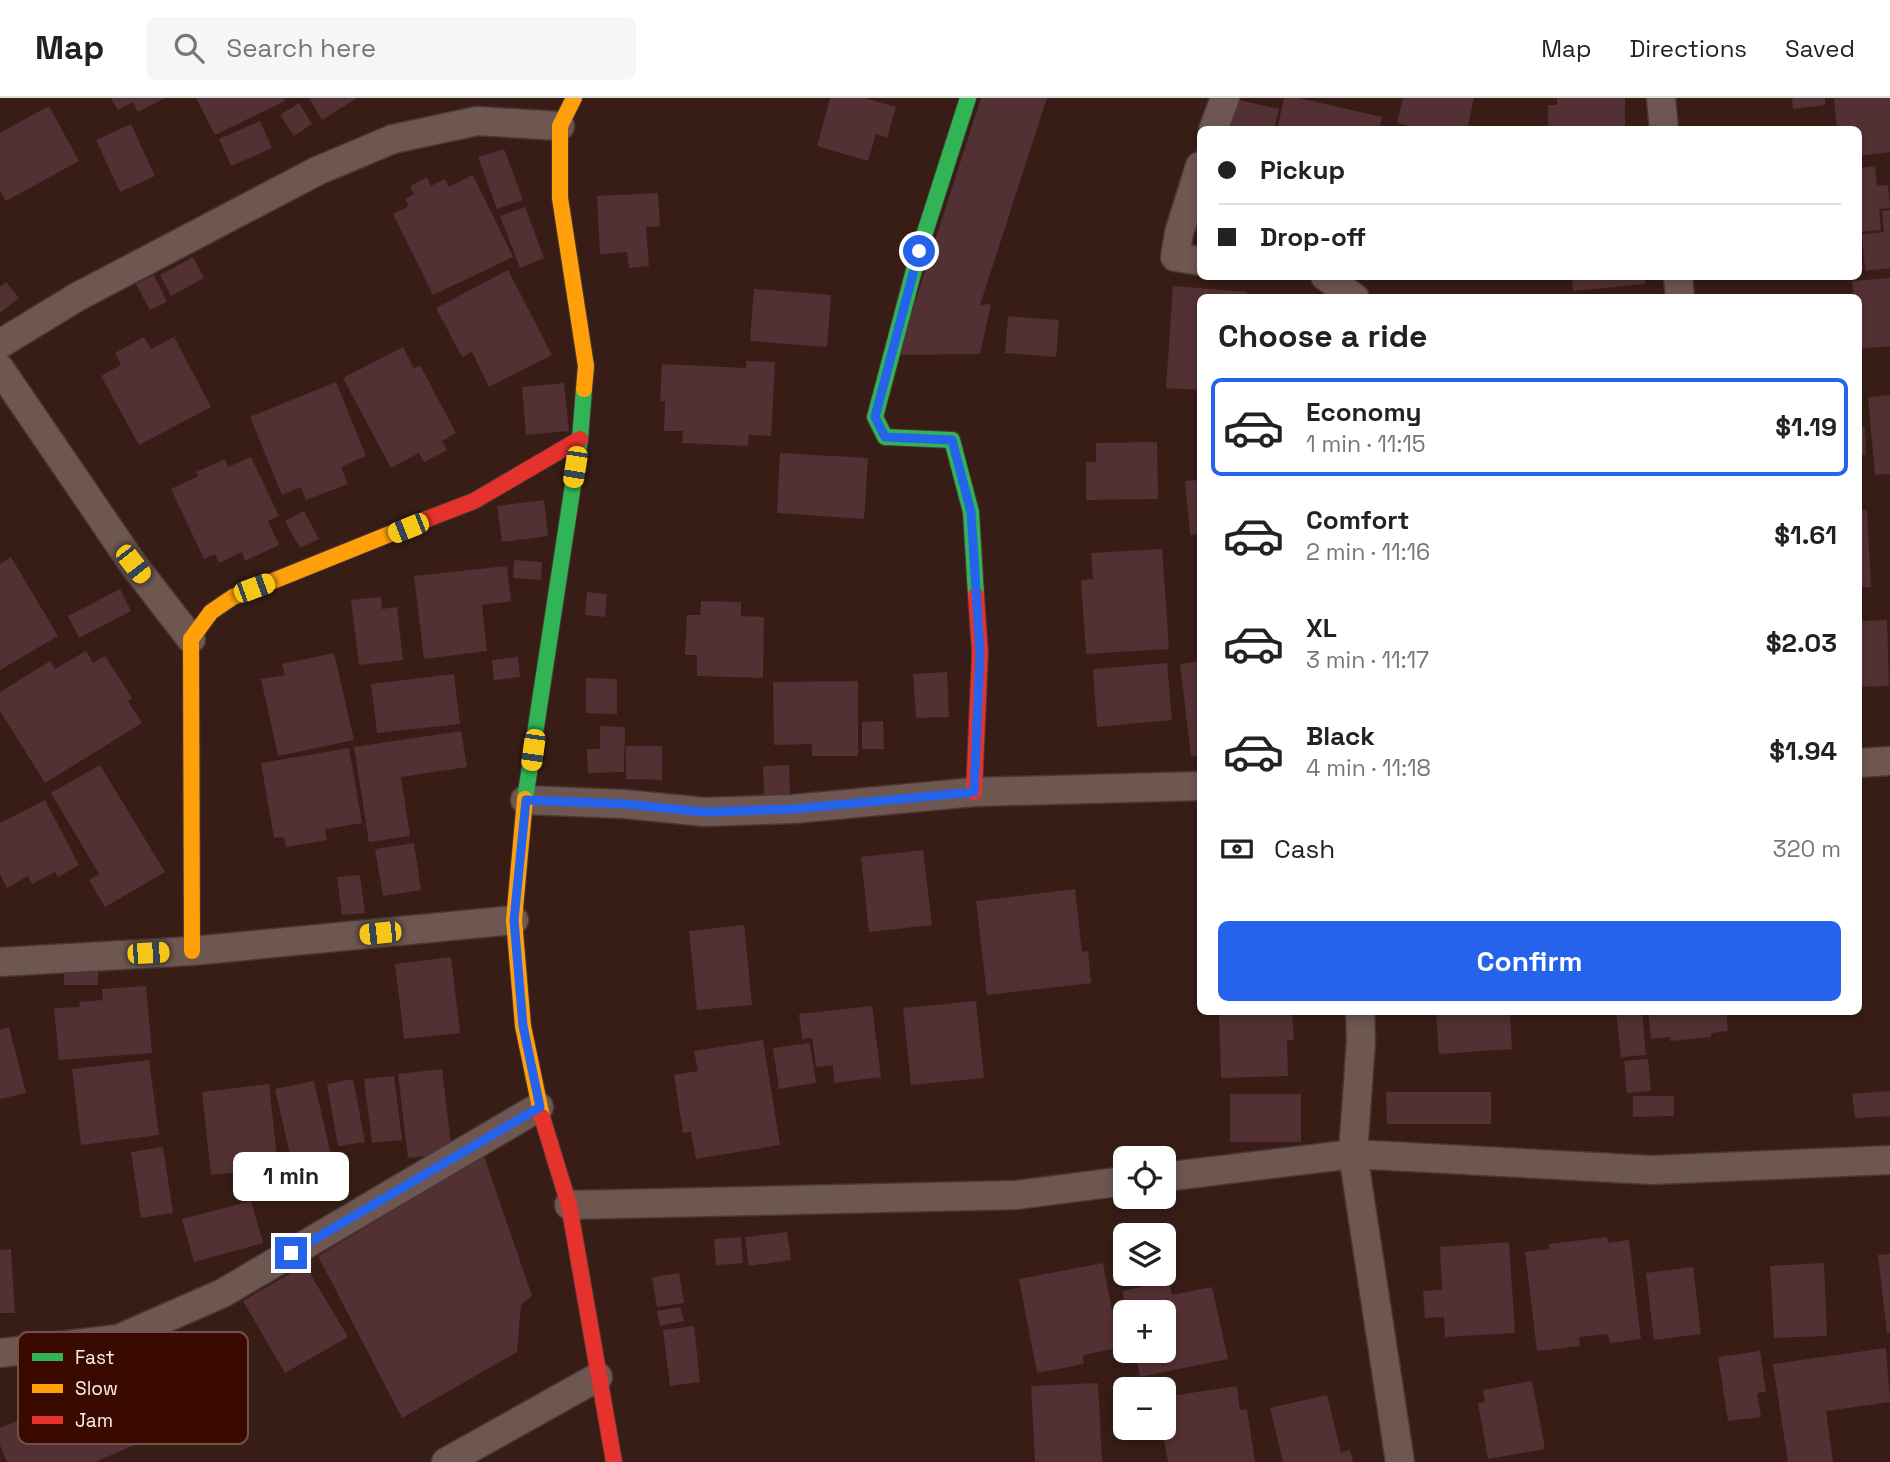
<!DOCTYPE html>
<meta charset="utf-8">
<style>
:root{--surface:#fff;--page:#f6f6f6;--text:#222;--muted:#767676;--line:#e0e0e0;--accent:#2563eb}
body{margin:0;font-family:"Space Grotesk",sans-serif;background:var(--page);color:var(--text);height:100vh;display:flex;flex-direction:column;font-size:26px;white-space:nowrap}
*{box-sizing:border-box;margin:0}
p{font-size:23px;color:var(--muted)}
.icon{flex:none;width:38px;height:38px;fill:none;stroke:currentColor;stroke-width:2;stroke-linecap:round;stroke-linejoin:round}
.map{position:relative;flex:1;overflow:hidden}
.sheet{position:absolute;left:1197px;top:196px;width:665px;height:721px;display:flex;flex-direction:column;background:var(--surface);border-radius:10px;box-shadow:0 4px 10px #0003}
.sheet>*{flex:none}
.guide{position:absolute;left:1197px;top:28px;width:665px;height:154px;border-radius:10px;box-shadow:0 4px 10px #0003;display:grid;align-content:center;height:154px;padding:0 21px;background:var(--surface)}
.tools{position:absolute;left:1113px;top:1048px;display:grid;gap:14px}
.tools a{display:grid;place-items:center;width:63px;height:63px;border-radius:10px;background:var(--surface);box-shadow:0 4px 10px #0003;font-size:35px}
.end{position:absolute;width:32px;height:32px;margin:-16px;border:9px solid #2563eb;background:#fff;box-shadow:0 0 0 4px #fff}
.from{border-radius:50%}
.bubble{position:absolute;height:49px;border-radius:10px;background:var(--surface);box-shadow:0 4px 10px #0003;font-size:23px;font-weight:600;line-height:49px;text-align:center}
.car{position:absolute;width:21px;height:42px;margin:-21px -10px;border-radius:9px;box-shadow:0 0 5px 2px #0007;background:linear-gradient(#f5c518 24%,#345 0 40%,#f5c518 0 76%,#345 0 86%,#f5c518 0)}
.guide b{display:flex;align-items:center;gap:24px;height:66px;font-size:26px}
.guide b+b{border-top:2px solid var(--line)}
.guide i{width:18px;height:18px;background:var(--text)}
ul{padding:0;list-style:none}
li{display:flex;align-items:center;gap:21px;height:98px;margin:0 14px 10px;padding:0 7px;border:4px solid transparent;border-radius:10px}
li div{flex:1}
li b{display:block;font-size:26px}
li em{font-style:normal;font-weight:600}
li.on{border-color:var(--accent)}
li>.icon{width:63px;height:63px;stroke-width:1.5}
h2{padding:0 21px;font-size:32px;line-height:84px}
.pay{display:flex;align-items:center;gap:18px;height:77px;padding:0 21px;font-size:26px}
.pay p{margin-inline-start:auto}
.action{display:flex;gap:14px;margin-top:auto;padding:14px 21px}
.action a{flex:1;height:80px;border-radius:10px;background:var(--accent);color:#fff;font-size:28px;font-weight:600;line-height:80px;text-align:center}
header{display:flex;align-items:center;gap:42px;box-sizing:border-box;height:98px;padding:0 35px;background:var(--surface);border-bottom:2px solid var(--line)}
header strong{font-size:33px}
nav{display:flex;gap:38px;margin-inline-start:auto;font-size:24px}
.search{width:490px;height:63px;background:var(--page);display:flex;align-items:center;gap:18px;box-sizing:border-box;padding:0 24px;border-radius:10px;color:var(--muted);font-size:26px}
.map>svg:first-child{display:block}
.building{fill:#533033}
.lines{fill:none;stroke-linecap:round;stroke-linejoin:round}
.street-casing{stroke:#4a3734;stroke-width:31}
.fast-casing{stroke:#4a3734;stroke-width:18}
.slow-casing{stroke:#4a3734;stroke-width:18}
.jam-casing{stroke:#4a3734;stroke-width:18}
.street{stroke:#6d5750;stroke-width:28}
.fast{stroke:#30b455;stroke-width:16}
.slow{stroke:#ff9f0a;stroke-width:16}
.jam{stroke:#e5322d;stroke-width:16}
.route{stroke:#2563eb;stroke-width:9}
.key{fill:#3a0a00;stroke:#744f47;stroke-width:2}
.key-label{font-size:19px;fill:#fdf0ec}
</style>
<header>
<strong>Map</strong>
<div class="search"><svg class="icon" aria-label="search" viewBox="0 0 24 24"><circle cx="10" cy="10" r="6"/><path d="M15 15l6 6"/></svg>Search here</div>
<nav><a>Map</a><a>Directions</a><a>Saved</a></nav>
</header>
<div class="map">
<svg width="1890" height="1364" viewBox="0 0 1890 1364">
<rect width="100%" height="100%" fill="#371d15"/>
<path class="building" d="M111 0H165L138 14 133 4 118 12Z
M196 0H284L285 3 215 37Z
M309 0H357L322 22Z
M830 0H865L896 9 887 40 876 36 868 63 817 48Z
M981 0H1047L980 207 991 206 980 256 898 257Z
M1230 0 1279 11 1274 32H1223Z
M1284 0H1299L1382 19 1379 32H1277Z
M1403 0H1474L1467 32H1423L1397 25Z
M1557 0H1625V32H1548V7H1557Z
M1792 0H1825V7L1793 11Z
M1834 0H1890V54L1858 58V32H1837Z
M299 5 312 26 294 38 280 17Z
M49 8 79 63 6 103 0 92V35Z
M260 23 272 50 231 68 219 41Z
M131 26 155 78 120 94 96 42Z
M504 51 523 102 497 111 478 59Z
M1875 68 1877 88 1888 87 1890 110 1879 111 1881 132 1858 134V70Z
M473 77 513 159 433 197 393 116 409 108 405 101 414 96 410 88 427 79 431 88 445 81 449 89Z
M658 95 660 128 646 129 649 168 629 170 627 154 600 156 597 98Z
M525 109 544 160 520 170 500 118Z
M1890 112V170L1865 173 1862 136 1884 134 1882 113Z
M193 159 204 180 171 198 160 177Z
M508 172 552 257 489 289 472 254 462 259 436 210Z
M154 177 167 204 150 212 136 186Z
M1572 178H1645V186L1573 193Z
M1890 180V248L1859 251 1858 200H1854L1852 183Z
M6 184 19 200 0 215V189Z
M1173 188 1247 194 1246 200H1200V292L1166 290Z
M754 191 831 197 827 249 750 243Z
M1008 218 1059 222 1056 259 1005 255Z
M144 239 151 251 174 239 211 309 139 347 101 278 121 267 115 255Z
M403 249 414 271 420 267 456 335 442 343 447 352 424 364 419 355 391 370 343 280Z
M746 263 775 264 771 338 749 337 748 348 682 345 683 333H664L665 303H660L662 266 746 270Z
M336 284 366 358 341 369 348 386 306 402 301 389 282 397 250 319Z
M564 285 569 333 526 337 522 289Z
M1890 297V376L1875 377 1868 299Z
M1858 329H1865L1866 357H1858Z
M1157 344 1158 401 1086 402V364H1096V345Z
M780 355 868 360 864 421 777 415Z
M251 359 279 418 268 423 279 447 245 463 242 454 219 465 215 456 204 461 171 391 198 378 196 374 225 361 228 369Z
M1200 382V436L1190 437 1185 383Z
M544 402 548 438 502 444 497 408Z
M1858 412H1867L1871 489H1858Z
M304 413 319 441 300 450 285 423Z
M1162 451 1169 551 1086 556 1081 482 1093 481 1091 455Z
M11 459 58 538 0 572V466Z
M514 462 542 464 541 482 513 480Z
M507 468 511 503 482 507 487 553 424 561 414 478Z
M120 491 131 513 79 540 68 518Z
M587 494 607 496 605 519 585 517Z
M381 499 382 511 397 509 403 562 359 567 351 502Z
M701 503 741 504V518L764 519 763 580 697 578V557H685L687 517H700Z
M1887 522 1889 588 1858 589V523Z
M86 553 93 565 105 558 132 600 128 603 142 625 45 685 0 613V594L50 563 55 571Z
M334 555 354 642 278 658 261 581 285 577 282 566Z
M518 559 520 579 494 582 492 562Z
M1200 563V657L1191 658 1180 566Z
M1167 565 1172 622 1097 629 1093 571Z
M947 574 949 619 916 620 913 576Z
M454 576 460 626 377 635 371 586Z
M586 580 617 581V616L586 615Z
M858 583V658H812V646L774 647 773 584Z
M883 623 884 651H862V624Z
M600 628 625 629 624 674 588 675 587 651H600Z
M461 633 467 669 401 679 410 738 369 744 354 649Z
M626 648H662V682L626 681Z
M349 650 362 725 325 731 327 742 286 749 284 739 274 740 261 665Z
M100 667 165 774 105 809 89 782 99 776 51 695Z
M789 667 790 696 764 697 763 668Z
M45 702 79 767 58 779 55 774 32 786 28 778 7 790 0 776V725Z
M414 745 421 792 383 798 375 751Z
M923 752 932 827 869 834 861 759Z
M360 777 365 815 342 817 337 779Z
M1075 791 1082 854 1088 853 1091 885 987 897 976 803Z
M744 827 752 907 697 912 689 833Z
M451 859 460 935 404 941 395 866Z
M64 869H98V887H64Z
M146 888 152 955 59 962 54 910 80 909 79 904 103 902 102 891Z
M976 903 984 980 911 987 903 910Z
M872 908 881 979 834 985 833 967 816 969 812 940 802 941 799 916Z
M1219 914H1292L1294 942H1287L1288 978 1221 980Z
M1436 914H1510L1512 951 1439 956Z
M1616 914H1642L1646 957 1621 959Z
M1648 914H1726L1728 933 1711 935V939L1670 943V939L1651 941Z
M9 929 26 995 0 1001V932Z
M763 942 780 1047 696 1061 691 1034 683 1035 674 977 698 973 694 953Z
M810 945 816 985 779 991 773 950Z
M1648 961 1651 993 1627 995 1624 963Z
M149 962 159 1037 81 1047 72 971Z
M442 971 452 1055 408 1060 398 976Z
M394 978 402 1042 372 1045 364 981Z
M353 981 365 1044 338 1048 327 986Z
M314 983 331 1057 292 1065 275 991Z
M269 986 277 1060 253 1063V1073L211 1077 202 994Z
M1890 993V1018L1855 1020 1852 996Z
M1386 994H1491V1026H1387Z
M1230 996H1301V1044H1230Z
M1633 998H1674V1018L1633 1019Z
M163 1049 173 1115 141 1120 131 1054Z
M484 1058 532 1198 521 1207 517 1254 402 1320 318 1158Z
M251 1103 263 1145 194 1164 182 1121Z
M787 1134 791 1162 749 1168 745 1139Z
M741 1139 743 1165 716 1167 714 1141Z
M1607 1139 1608 1145 1629 1142 1641 1241 1610 1245 1608 1236 1579 1239 1580 1248 1537 1253 1525 1154 1550 1151 1549 1146Z
M1509 1144 1515 1235 1445 1239 1444 1219 1425 1220 1423 1193 1442 1192 1440 1149Z
M11 1151 15 1215H0V1152Z
M1890 1156V1235H1887L1878 1157Z
M1103 1165 1119 1250 1083 1257 1084 1266 1037 1275 1019 1181Z
M1824 1165 1827 1238 1774 1240 1770 1168Z
M305 1167 348 1239 285 1275 243 1203Z
M1693 1169 1701 1236 1654 1242 1646 1175Z
M679 1175 684 1205 657 1209 652 1179Z
M1169 1183 1172 1197 1212 1189 1228 1261 1140 1279 1135 1253H1164V1214H1127L1122 1193Z
M680 1209 684 1223 660 1228 657 1213Z
M694 1228 700 1284 670 1288 663 1232Z
M1886 1250 1890 1304 1826 1313 1833 1364H1788L1773 1266Z
M1760 1253 1766 1294 1757 1295 1761 1319 1728 1323 1718 1259Z
M105 1275 137 1346 95 1364H7L0 1347V1330L70 1300 67 1292Z
M1532 1283 1545 1351 1488 1361 1478 1305 1485 1304 1483 1292Z
M1098 1285 1102 1364H1035L1031 1288Z
M1237 1288 1240 1312 1247 1311 1255 1364H1168L1162 1330 1164 1299Z
M1327 1297 1341 1354 1350 1352 1353 1364H1283L1270 1310Z"/>
<g class="lines">
<g class="street-casing">
<path id="street" d="M1661 0 1664 32
M1213 32 1225 0
M1200 68 1179 135 1175 159 1200 163
M1325 178 1355 200
M1678 178 1680 200
M0 246 77 199 317 73 393 41 477 23 560 28
M0 271 133 466 191 541
M1858 665 1890 663
M525 702 624 706 705 714 793 711 974 694 1200 688
M0 864 192 853 514 822
M1360 914 1361 942 1353 1056 1400 1364
M1164 1079 1353 1056 1652 1072 1890 1062
M569 1107 1016 1097 1125 1083
M0 1255 118 1241 223 1195 539 1009
M446 1364 598 1279"/>
</g>
<g class="fast-casing">
<path id="fast" d="M968 0 919 153 875 319 885 339 952 342 971 414 976 497
M525 701 580 341 584 291"/>
</g>
<g class="slow-casing">
<path id="slow" d="M574 0 560 28V100L586 268 584 291
M525 701 514 822 523 928 542 1019
M192 853 191 541 211 514 233 499 427 421"/>
</g>
<g class="jam-casing">
<path id="jam" d="M427 421 474 403 580 341
M974 694 980 555 976 497
M542 1019 569 1107 614 1364"/>
</g>
<use href="#street" class="street"/>
<use href="#fast" class="fast"/>
<use href="#slow" class="slow"/>
<use href="#jam" class="jam"/>
</g>
<g class="lines">
<path class="route" d="M291 1155 540 1009 523 928 514 822 526 702 625 706 705 714 793 711 974 694 980 555 971 414 952 342 885 339 875 319 919 153"/>
</g>
<rect x="18" y="1234" width="230" height="112" rx="10" class="key"/>
<rect x="32" y="1255" width="31" height="8" fill="#30b455"/>
<rect x="32" y="1286" width="31" height="9" fill="#ff9f0a"/>
<rect x="32" y="1318" width="31" height="8" fill="#e5322d"/>
<g class="key-label">
<text x="75" y="1266">Fast</text>
<text x="75" y="1297">Slow</text>
<text x="75" y="1329">Jam</text>
</g>
</svg>
<div class="tools">
<a><svg class="icon" aria-label="locate" viewBox="0 0 24 24"><circle cx="12" cy="12" r="6"/><path d="M12 2v4M12 18v4M2 12h4M18 12h4"/></svg></a>
<a><svg class="icon" aria-label="layers" viewBox="0 0 24 24"><path d="M12 4l9 5-9 5-9-5zM3 14l9 5 9-5"/></svg></a>
<a>+</a>
<a>−</a>
</div>
<i class="end from" style="left:919px;top:153px"></i>
<i class="end" style="left:291px;top:1155px"></i>
<div class="bubble" style="left:233px;top:1054px;width:116px">1 min</div>
<i class="car" style="left:575px;top:369px;rotate:189deg"></i>
<i class="car" style="left:408px;top:430px;rotate:248deg"></i>
<i class="car" style="left:133px;top:466px;rotate:142deg"></i>
<i class="car" style="left:254px;top:490px;rotate:70deg"></i>
<i class="car" style="left:533px;top:652px;rotate:188deg"></i>
<i class="car" style="left:380px;top:835px;rotate:264deg"></i>
<i class="car" style="left:148px;top:855px;rotate:87deg"></i>
<div class="guide">
<b><i class="from"></i>Pickup</b>
<b><i></i>Drop-off</b>
</div>
<section class="sheet">
<h2>Choose a ride</h2>
<ul>
<li class="on"><svg class="icon" aria-label="car" viewBox="0 0 24 24"><path d="M5 17H2v-5l4-1 3-4h7l3 4 3 1v5h-3M9 17h6M6 11h13"/><circle cx="7" cy="17" r="2"/><circle cx="17" cy="17" r="2"/></svg><div><b>Economy</b><p>1 min · 11:15</p></div><em>$1.19</em></li>
<li><svg class="icon" aria-label="car" viewBox="0 0 24 24"><path d="M5 17H2v-5l4-1 3-4h7l3 4 3 1v5h-3M9 17h6M6 11h13"/><circle cx="7" cy="17" r="2"/><circle cx="17" cy="17" r="2"/></svg><div><b>Comfort</b><p>2 min · 11:16</p></div><em>$1.61</em></li>
<li><svg class="icon" aria-label="car" viewBox="0 0 24 24"><path d="M5 17H2v-5l4-1 3-4h7l3 4 3 1v5h-3M9 17h6M6 11h13"/><circle cx="7" cy="17" r="2"/><circle cx="17" cy="17" r="2"/></svg><div><b>XL</b><p>3 min · 11:17</p></div><em>$2.03</em></li>
<li><svg class="icon" aria-label="car" viewBox="0 0 24 24"><path d="M5 17H2v-5l4-1 3-4h7l3 4 3 1v5h-3M9 17h6M6 11h13"/><circle cx="7" cy="17" r="2"/><circle cx="17" cy="17" r="2"/></svg><div><b>Black</b><p>4 min · 11:18</p></div><em>$1.94</em></li>
</ul>
<div class="pay"><svg class="icon" aria-label="cash" viewBox="0 0 24 24"><path d="M3 7h18v10H3z"/><circle cx="12" cy="12" r="2"/></svg>Cash<p>320 m</p></div>
<div class="action"><a>Confirm</a></div>
</section>
</div>
